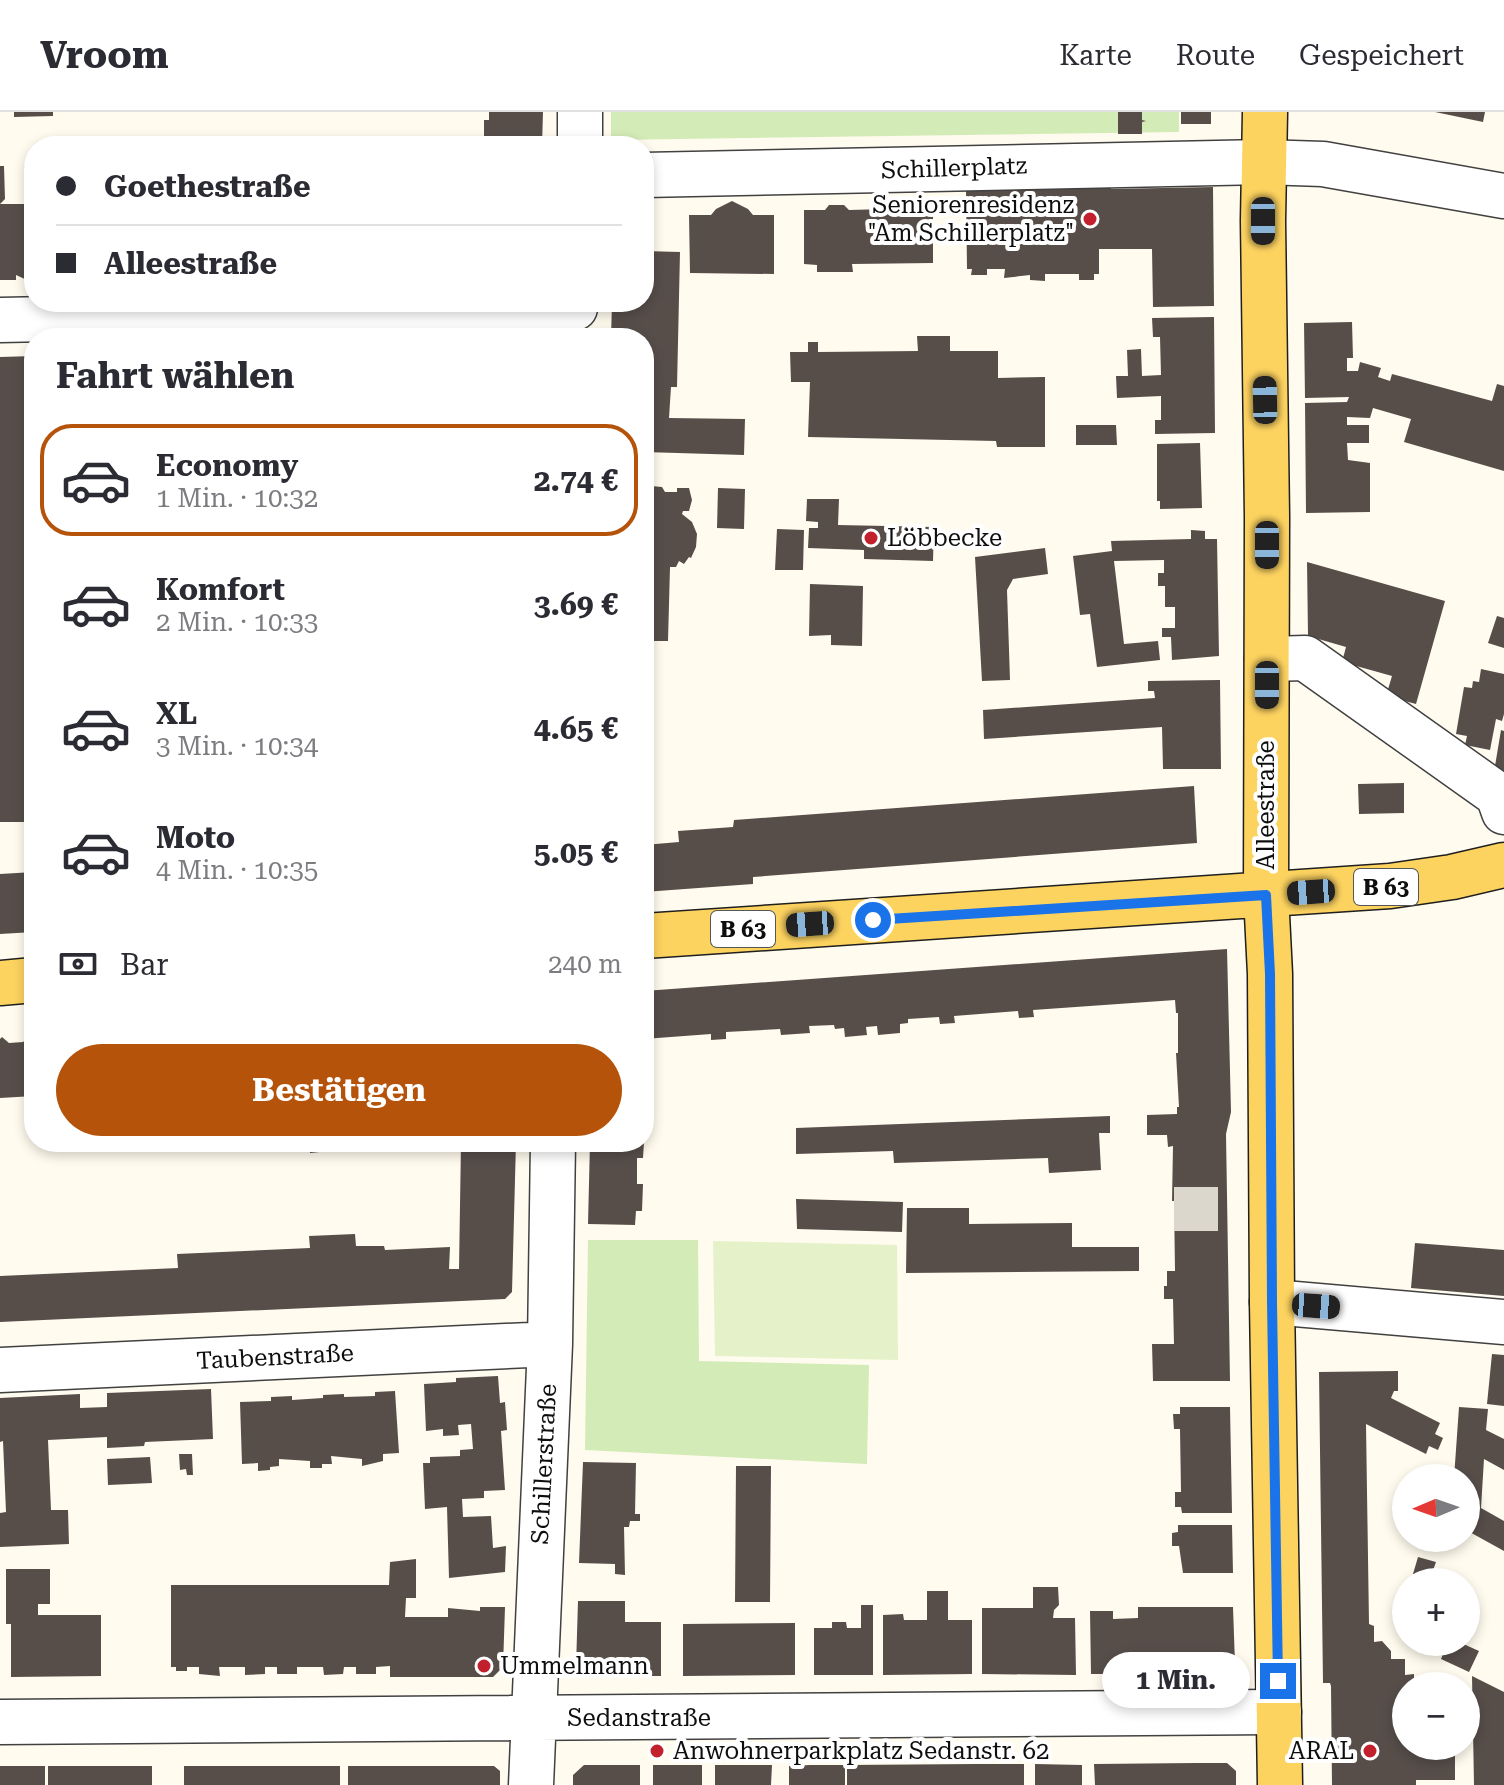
<!DOCTYPE html>
<html lang="de">
<meta charset="utf-8">
<style>
:root{--surface:#fff;--page:#f2f2f3;--text:#2b2b33;--muted:#7c7c81;--line:#e1e1e2;--accent:#b45309}
body{margin:0;font-family:"Roboto Serif",serif;background:var(--page);color:var(--text);height:100vh;display:flex;flex-direction:column;font-size:30px;white-space:nowrap}
*{box-sizing:border-box;margin:0}
p{font-size:26px;color:var(--muted)}
.icon{flex:none;width:44px;height:44px;fill:none;stroke:currentColor;stroke-width:2;stroke-linecap:round;stroke-linejoin:round}
.map{position:relative;flex:1;overflow:hidden}
.sheet{position:absolute;left:24px;top:216px;width:630px;height:824px;display:flex;flex-direction:column;background:var(--surface);border-radius:32px;box-shadow:0 4px 12px #0003}
.sheet>*{flex:none}
.banner{position:absolute;left:24px;top:24px;width:630px;height:176px;border-radius:32px;box-shadow:0 4px 12px #0003;display:grid;align-content:center;height:176px;padding:0 32px;background:var(--surface)}
.needle{width:52px;rotate:268deg}
.fabs{position:absolute;left:1392px;top:1352px;display:grid;gap:16px}
.fabs a{display:grid;place-items:center;width:88px;height:88px;border-radius:50%;background:var(--surface);box-shadow:0 4px 12px #0003;font-size:40px}
.end{position:absolute;width:36px;height:36px;margin:-18px;border:10px solid #1a73e8;background:#fff;box-shadow:0 0 0 4px #fff}
.from{border-radius:50%}
.bubble{position:absolute;height:56px;border-radius:28px;background:var(--surface);box-shadow:0 4px 12px #0003;font-size:26px;font-weight:700;line-height:56px;text-align:center}
.car{position:absolute;width:24px;height:48px;margin:-24px -12px;border-radius:10px;box-shadow:0 0 6px 2px #0007;background:linear-gradient(#222 24%,#8ab4d8 0 40%,#222 0 76%,#8ab4d8 0 86%,#222 0)}
.banner b{display:flex;align-items:center;gap:28px;height:76px;font-size:30px}
.banner b+b{border-top:2px solid var(--line)}
.banner i{width:20px;height:20px;background:var(--text)}
ul{padding:0;list-style:none}
li{display:flex;align-items:center;gap:24px;height:112px;margin:0 16px 12px;padding:0 16px;border:4px solid transparent;border-radius:32px}
li div{flex:1}
li b{display:block;font-size:30px}
li em{font-style:normal;font-weight:700}
li.current{border-color:var(--accent)}
li>.icon{width:72px;height:72px;stroke-width:1.5}
h2{padding:0 32px;font-size:36px;line-height:96px}
.pay{display:flex;align-items:center;gap:20px;height:88px;padding:0 32px;font-size:30px}
.pay p{margin-inline-start:auto}
.button{display:flex;gap:16px;margin-top:auto;padding:16px 32px}
.button a{flex:1;height:92px;border-radius:48px;background:var(--accent);color:#fff;font-size:32px;font-weight:700;line-height:92px;text-align:center}
header{display:flex;align-items:center;gap:48px;box-sizing:border-box;height:112px;padding:0 40px;background:var(--surface);border-bottom:2px solid var(--line)}
header strong{font-size:38px}
nav{display:flex;gap:44px;margin-inline-start:auto;font-size:28px}
.map>svg:first-child{display:block}
.green{fill:#d3ebb6}
.pitch{fill:#e5f2c9}
.building{fill:#574e4a}
.lines{fill:none;stroke-linecap:round;stroke-linejoin:round}
.minor-tunnel{stroke:#dbd7cc;stroke-width:44;stroke-dasharray:44 22;stroke-linecap:butt}
.minor-casing{stroke:#414141;stroke-width:47}
.major-casing{stroke:#1f1f1f;stroke-width:47}
.minor{stroke:#fff;stroke-width:44}
.major{stroke:#fdd360;stroke-width:44}
.route{stroke:#1a73e8;stroke-width:10}
.poi-dot{fill:#c3202d;stroke:#fff;stroke-width:3}
.labels{text-anchor:middle;stroke-width:8;stroke-linejoin:round;paint-order:stroke}
.shield{fill:#fff;stroke:#565656;stroke-width:2}
.shield-label{font-size:22px;font-weight:bold;fill:#0e0e0e}
.street-label{font-size:24px;fill:#0e0e0e;stroke:#fff}
.poi-label{font-size:24px;fill:#0e0e0e;stroke:#fff;text-anchor:start}
</style>
<header>
<strong>Vroom</strong>
<nav><a>Karte</a><a>Route</a><a>Gespeichert</a></nav>
</header>
<div class="map">
<svg width="1504" height="1673" viewBox="0 0 1504 1673">
<rect width="100%" height="100%" fill="#fffbee"/>
<path class="green" d="M611 0H1179V20L611 28Z
M588 1128H698L699 1249 869 1253 867 1352 585 1338Z"/>
<path class="pitch" d="M713 1129 897 1133 898 1248 715 1244Z"/>
<path class="building" d="M14 0H53V4L14 5Z
M489 0H543L542 34H489V29H484V8H489Z
M1118 0H1142V8L1146 9 1142 10V22H1118Z
M1181 0H1211V12H1181Z
M1435 0H1485L1483 10Z
M0 54H4L5 87 0 92Z
M24 54H34V167L29 169 16 163V168H0V92H27L24 87Z
M1036 72 1037 77H1084V72H1111V77L1213 75 1214 194 1153 195 1152 137H1099V162H1094V168H1079V162H1045V169L1030 168V163L1004 166 1005 157H987V163H971L972 157H967L966 78H1010L1009 73Z
M732 89 748 97 753 103H774V162L690 161 689 103H711L716 97Z
M894 91H909L915 97H933V151L852 152 853 160H817V153L804 152V98H825L829 93H844L849 98 887 97Z
M644 139 680 140 677 275H671L669 306 745 307 744 343 644 340V226H611L612 190H644Z
M1214 205 1215 321 1155 322V308H1161V284L1117 286 1116 264H1128L1127 238 1141 237 1142 264 1161 263 1160 225H1153L1152 206Z
M1352 210 1353 246H1347V259H1358L1360 250 1381 256 1378 265 1390 269 1392 262 1492 289 1497 272 1504 274V359L1404 330 1411 307 1373 296 1370 306 1347 305V313H1369V331H1347L1348 348 1370 351V400L1306 401 1305 291 1347 290 1349 285 1305 286 1304 211Z
M917 224H950V239H998V266L1045 265V335H997L996 329 808 325 810 270H791L790 240H808V230H818V240L918 239Z
M34 244V710H0V245Z
M1076 313H1116L1117 333H1076Z
M1200 331 1202 396 1160 397V389H1157V332Z
M651 374 662 375 665 380H677V376H689L692 388 689 399H683L682 402 692 410 697 422 696 435 691 446 689 445 684 452 679 449 676 455H670L668 529H651L647 674H644V379Z
M718 376 745 377 744 417 717 416Z
M807 387H839L838 413 934 415 933 449 864 447V438L808 436 809 416H818V410L806 409Z
M777 417 804 418 803 458H775Z
M1191 418 1205 419V427H1217L1219 544 1172 548 1171 525H1162V516H1175V495H1165V474H1158V461H1164V448L1114 449 1124 532 1158 529 1160 548 1097 555 1090 502 1080 503 1073 444 1112 439 1111 429 1191 427Z
M1045 436 1048 462 1013 467 1007 478 1010 568 982 569 975 445Z
M1307 450 1445 489 1416 592 1386 584 1392 564 1342 550 1346 535 1308 524Z
M810 472 863 474 862 534 831 533V523L809 524Z
M1497 504 1504 506V536L1488 531Z
M1481 557 1504 562V602L1502 609 1496 607 1490 638 1465 633 1467 624 1456 622 1464 575 1472 576 1473 569 1479 570Z
M1220 568 1221 657H1163L1162 615 984 627 983 598 1155 586 1154 579H1148V569Z
M1501 618 1504 619V668L1493 666Z
M1404 671V701L1359 702 1358 672Z
M1194 674 1197 731 753 765V772L644 780V733L679 730 678 719 733 715 734 708 748 707Z
M34 760V820L0 822V762Z
M1227 837 1231 1000 1226 1022 1230 1269H1153L1152 1232H1174L1173 1187H1164V1174H1167V1159H1175L1174 1089H1172L1173 1034 1168 1035 1167 1023H1147V1003L1177 1002V995H1179L1176 941H1178V901H1176L1175 888 1033 898 1034 905 1019 906 1018 899 954 904 955 911 940 912 939 905 908 907V911L900 912V921L878 923 877 914 866 915 867 923 845 925 844 916 835 917 834 913 809 914 810 921 781 923 780 917 726 920V927L711 928V922L644 927V879Z
M30 924 34 927V984L0 986V927L2 925 9 931 23 930Z
M1110 1004V1021H1099L1101 1058 1049 1061 1048 1046 894 1051 893 1039 796 1042V1016Z
M309 1030H394L395 1032 310 1041Z
M461 1030H516L512 1180 505 1187 0 1210V1164L178 1156 177 1142 310 1136 309 1124 355 1122 356 1134H384L385 1138 450 1135 449 1157H459Z
M590 1030H644L643 1046H637V1072H643L642 1099H636L635 1113 588 1112Z
M796 1087 903 1090 902 1120 797 1117Z
M907 1096H969V1112L1072 1111V1135H1139V1159L906 1161Z
M1415 1131 1504 1138V1184L1411 1176Z
M1492 1242 1504 1243V1294L1487 1292Z
M1398 1259V1279H1394L1391 1286 1440 1311 1435 1322 1443 1326 1438 1338 1429 1334 1426 1342 1366 1312 1369 1512 1374 1514V1530L1382 1529 1391 1539V1547H1405V1563L1414 1562V1574H1406V1634H1455V1668H1416V1673H1332L1331 1574 1330 1571H1323L1319 1260Z
M498 1264 500 1291 505 1290 507 1318 501 1319 505 1378 484 1379V1386L462 1387 463 1405 491 1404 493 1436 506 1434 505 1460 449 1466 447 1395 425 1397 423 1351H430V1345L460 1344V1338L473 1337 471 1312 458 1313 459 1323 443 1324V1317L426 1319 424 1272 456 1270V1266Z
M211 1277 213 1327 145 1330 144 1334 107 1336V1325L48 1328 51 1398H68L69 1432 0 1435V1401L6 1400 3 1329 0 1330V1286L80 1282V1296L107 1295V1281Z
M395 1279 399 1341 383 1342V1349L362 1354V1347L331 1344 332 1352H322V1356H310V1349L279 1347V1354L270 1355V1358L258 1359V1351L242 1352 240 1290 271 1289V1285L292 1284V1288L323 1286V1283L344 1282V1285L375 1284V1280Z
M1180 1295H1230L1232 1401H1182L1181 1395H1175V1380H1181L1180 1317H1174L1173 1302H1180Z
M1459 1295 1488 1297 1486 1318 1504 1327V1358L1484 1347 1481 1396 1504 1409V1439L1466 1418V1366H1454Z
M179 1342H192L193 1363H187L186 1357 180 1358Z
M150 1345 152 1371 108 1373 107 1347Z
M583 1350 636 1351 635 1402H640V1409H630L629 1415H624L625 1463 615 1462V1452L579 1451Z
M736 1354H771L770 1490H735Z
M1178 1413H1232L1233 1461H1183L1179 1434H1172V1421L1178 1420Z
M1418 1445 1436 1450 1430 1467 1413 1462Z
M416 1447V1486H406L405 1505H448V1496L480 1499V1495H505L503 1555 493 1565H390V1554L376 1555V1562H356V1555H344L343 1562 324 1563 323 1555H297V1562H277V1555H265V1562L245 1563V1555H219L220 1564 199 1562V1555H187V1559H176V1555H171V1473H389L390 1450Z
M6 1457H50V1492H38V1503H101V1564L11 1565V1512H6Z
M1033 1475H1058L1059 1493 1054 1498 1053 1506H1075L1076 1563 982 1562V1496H1033Z
M927 1479H948V1508H972V1562L883 1563V1503L903 1502 904 1508H927Z
M578 1489H625V1510H661V1564H585L576 1555Z
M861 1493H873V1563H814V1516H832V1510H846L847 1516H861Z
M1138 1495H1233L1235 1552 1225 1562H1091L1090 1499H1113V1507L1138 1506Z
M795 1511V1563L683 1564V1512Z
M1448 1530H1459L1479 1539 1469 1560 1441 1547Z
M1472 1564 1504 1580V1673H1474Z
M1196 1651H1227L1236 1659V1673H1095L1094 1652Z
M976 1652H1024V1673H847V1653Z
M1035 1652 1082 1653V1673H1035Z
M584 1653H640V1673H573V1663Z
M653 1653H702V1673H653Z
M715 1653H772L771 1673H715Z
M810 1653H845V1673H789V1654Z
M0 1654H45V1673H0Z
M48 1654H152V1673H48Z
M184 1654H340V1673H184Z
M348 1654H494L500 1659V1673H348Z"/>
<g class="lines">
<path class="minor-tunnel" d="M1174 1097H1228"/>
<g class="minor-casing">
<path id="minor" d="M580 34V0
M644 63 1264 50 1323 52 1504 84
M0 208 575 196
M1267 547 1305 546 1498 683 1504 700
M1272 1190 1504 1210
M0 1258 550 1232
M0 1610 1279 1600
M531 1673 550 1232 553 1030"/>
</g>
<g class="major-casing">
<path id="major" d="M1265 0 1263 109 1267 405 1266 783 1270 862 1272 1190 1280 1673
M644 824 1390 774 1452 765 1504 753
M0 871 34 868"/>
</g>
<use href="#minor" class="minor"/>
<use href="#major" class="major"/>
</g>
<g class="lines">
<path class="route" d="M873 808 1266 783 1270 862 1272 1190 1278 1569"/>
</g>
<g class="poi-dot">
<circle cx="1090" cy="107" r="8"/>
<circle cx="871" cy="426" r="8"/>
<circle cx="484" cy="1554" r="8"/>
<circle cx="657" cy="1639" r="8"/>
<circle cx="1370" cy="1639" r="8"/>
</g>
<g class="labels">
<g class="shield">
<rect x="1354" y="757" width="64" height="36" rx="6"/>
<rect x="711" y="799" width="64" height="36" rx="6"/>
</g>
<g class="shield-label">
<text x="1386" y="783">B 63</text>
<text x="743" y="825">B 63</text>
</g>
<g class="street-label">
<text transform="translate(954 56) rotate(-2)" y="8">Schillerplatz</text>
<text transform="translate(1266 693) rotate(-90)" y="8">Alleestraße</text>
<text transform="translate(275 1245) rotate(-3)" y="8">Taubenstraße</text>
<text transform="translate(544 1352) rotate(-87)" y="8">Schillerstraße</text>
<text x="639" y="1614">Sedanstraße</text>
</g>
<g class="poi-label">
<text x="1074" y="101" text-anchor="end">Seniorenresidenz<tspan x="1074" dy="28">"Am Schillerplatz"</tspan></text>
<text x="887" y="434">Löbbecke</text>
<text x="500" y="1562">Ummelmann</text>
<text x="673" y="1647">Anwohnerparkplatz Sedanstr. 62</text>
<text x="1354" y="1647" text-anchor="end">ARAL</text>
</g>
</g>
</svg>
<div class="fabs">
<a><svg class="needle" viewBox="-14 -14 28 28"><path d="M0-13l5 13h-10z" fill="#e53935"/><path d="M0 13l5-13h-10z" fill="#7c7c81"/></svg></a>
<a>+</a>
<a>−</a>
</div>
<i class="end from" style="left:873px;top:808px"></i>
<i class="end" style="left:1278px;top:1569px"></i>
<div class="bubble" style="left:1102px;top:1540px;width:148px">1 Min.</div>
<i class="car" style="left:1263px;top:109px;rotate:180deg"></i>
<i class="car" style="left:1265px;top:288px;rotate:359deg"></i>
<i class="car" style="left:1267px;top:433px;rotate:180deg"></i>
<i class="car" style="left:1267px;top:573px;rotate:180deg"></i>
<i class="car" style="left:1311px;top:780px;rotate:266deg"></i>
<i class="car" style="left:810px;top:812px;rotate:266deg"></i>
<i class="car" style="left:1316px;top:1194px;rotate:94deg"></i>
<div class="banner">
<b><i class="from"></i>Goethestraße</b>
<b><i></i>Alleestraße</b>
</div>
<section class="sheet">
<h2>Fahrt wählen</h2>
<ul>
<li class="current"><svg class="icon" aria-label="car" viewBox="0 0 24 24"><path d="M5 17H2v-5l4-1 3-4h7l3 4 3 1v5h-3M9 17h6M6 11h13"/><circle cx="7" cy="17" r="2"/><circle cx="17" cy="17" r="2"/></svg><div><b>Economy</b><p>1 Min. · 10:32</p></div><em>2.74 €</em></li>
<li><svg class="icon" aria-label="car" viewBox="0 0 24 24"><path d="M5 17H2v-5l4-1 3-4h7l3 4 3 1v5h-3M9 17h6M6 11h13"/><circle cx="7" cy="17" r="2"/><circle cx="17" cy="17" r="2"/></svg><div><b>Komfort</b><p>2 Min. · 10:33</p></div><em>3.69 €</em></li>
<li><svg class="icon" aria-label="car" viewBox="0 0 24 24"><path d="M5 17H2v-5l4-1 3-4h7l3 4 3 1v5h-3M9 17h6M6 11h13"/><circle cx="7" cy="17" r="2"/><circle cx="17" cy="17" r="2"/></svg><div><b>XL</b><p>3 Min. · 10:34</p></div><em>4.65 €</em></li>
<li><svg class="icon" aria-label="car" viewBox="0 0 24 24"><path d="M5 17H2v-5l4-1 3-4h7l3 4 3 1v5h-3M9 17h6M6 11h13"/><circle cx="7" cy="17" r="2"/><circle cx="17" cy="17" r="2"/></svg><div><b>Moto</b><p>4 Min. · 10:35</p></div><em>5.05 €</em></li>
</ul>
<div class="pay"><svg class="icon" aria-label="cash" viewBox="0 0 24 24"><path d="M3 7h18v10H3z"/><circle cx="12" cy="12" r="2"/></svg>Bar<p>240 m</p></div>
<div class="button"><a>Bestätigen</a></div>
</section>
</div>
